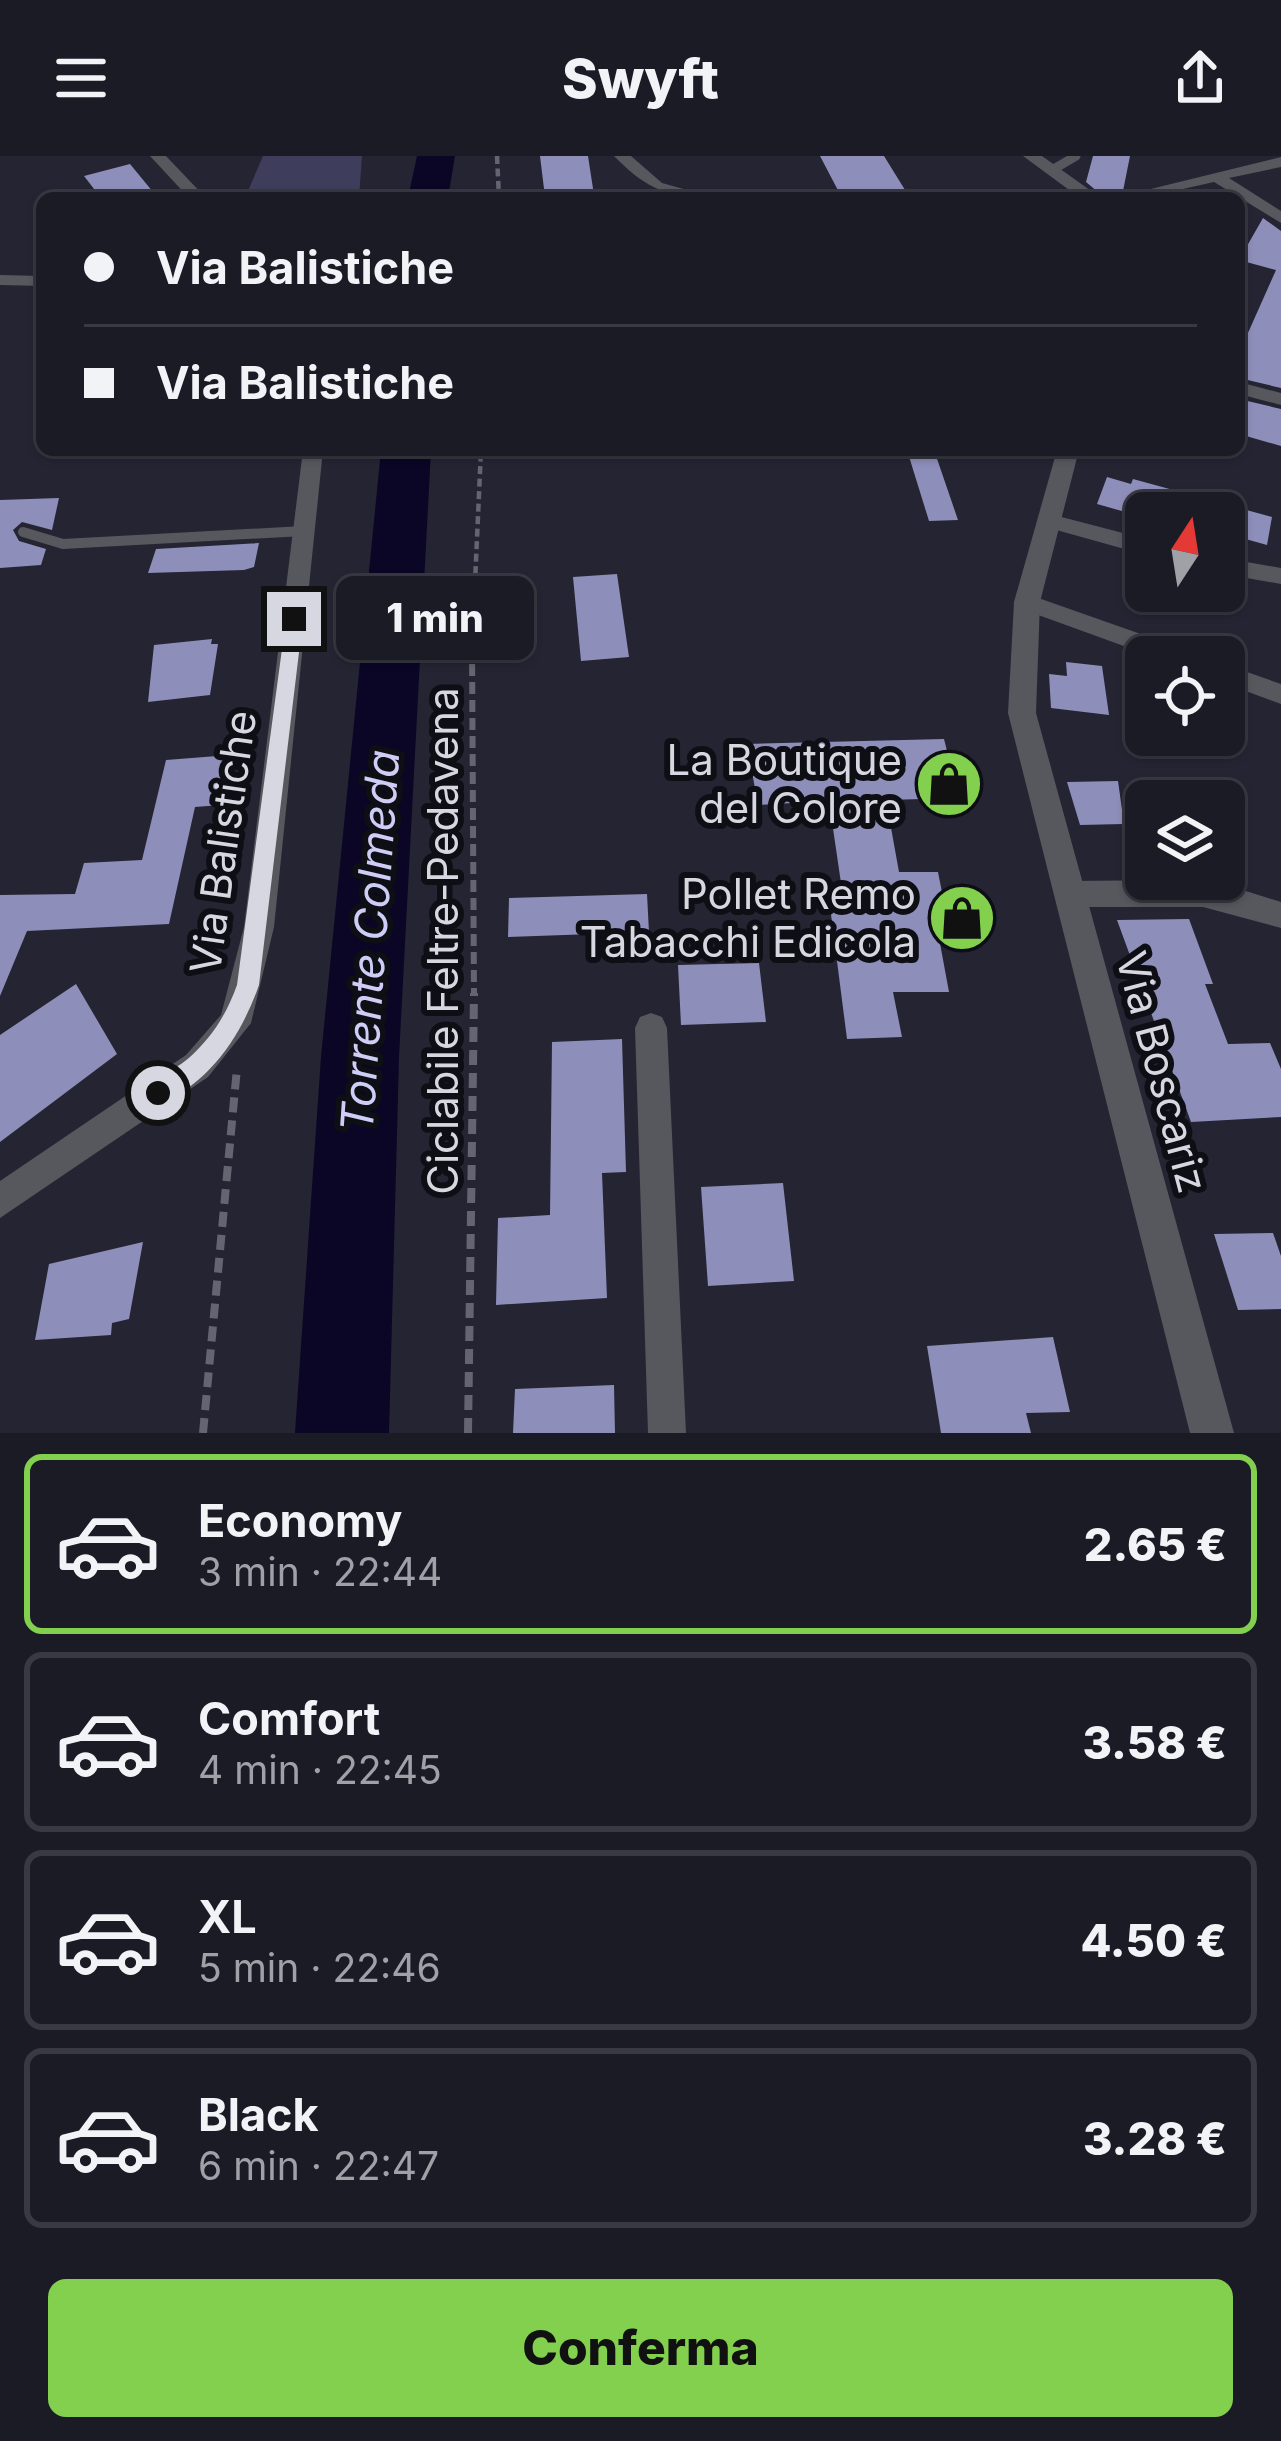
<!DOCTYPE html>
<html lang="it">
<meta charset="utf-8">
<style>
:root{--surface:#1b1b26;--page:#282832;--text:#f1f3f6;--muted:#a0a1a7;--line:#393943;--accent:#83d04f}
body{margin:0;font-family:Inter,sans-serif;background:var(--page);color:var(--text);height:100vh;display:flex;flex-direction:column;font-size:45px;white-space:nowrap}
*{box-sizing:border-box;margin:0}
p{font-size:39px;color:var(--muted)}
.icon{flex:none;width:66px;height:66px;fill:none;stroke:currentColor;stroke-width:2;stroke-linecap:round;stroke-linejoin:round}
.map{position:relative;height:1277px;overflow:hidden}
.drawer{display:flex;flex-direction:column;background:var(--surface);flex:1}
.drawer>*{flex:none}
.banner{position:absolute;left:36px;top:36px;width:1209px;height:264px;border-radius:18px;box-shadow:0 3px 9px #0004,0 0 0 3px var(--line);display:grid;align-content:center;height:264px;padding:0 48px;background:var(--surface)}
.needle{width:78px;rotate:12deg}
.buttons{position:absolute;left:1125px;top:336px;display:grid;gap:24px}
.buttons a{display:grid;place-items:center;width:120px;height:120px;border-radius:18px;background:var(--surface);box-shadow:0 3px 9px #0004,0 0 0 3px var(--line);font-size:60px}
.end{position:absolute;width:54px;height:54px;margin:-27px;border:15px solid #d7d7e1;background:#111;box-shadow:0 0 0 6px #111}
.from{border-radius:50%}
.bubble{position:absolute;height:84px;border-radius:18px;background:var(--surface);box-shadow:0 3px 9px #0004,0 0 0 3px var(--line);font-size:39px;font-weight:800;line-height:84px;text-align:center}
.banner b{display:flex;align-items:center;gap:42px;height:114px;font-size:45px}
.banner b+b{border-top:3px solid var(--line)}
.banner i{width:30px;height:30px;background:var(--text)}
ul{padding:21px 0 0;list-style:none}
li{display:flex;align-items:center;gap:36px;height:180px;margin:0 24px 18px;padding:0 24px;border:6px solid var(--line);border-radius:18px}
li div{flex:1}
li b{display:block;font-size:45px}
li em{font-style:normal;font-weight:800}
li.selected{border-color:var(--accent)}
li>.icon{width:108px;height:108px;stroke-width:1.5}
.button{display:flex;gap:24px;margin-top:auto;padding:24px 48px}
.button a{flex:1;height:138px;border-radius:18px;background:var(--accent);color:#111;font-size:48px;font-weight:800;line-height:138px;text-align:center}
header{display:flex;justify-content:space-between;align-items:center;height:156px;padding:0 48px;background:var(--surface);font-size:54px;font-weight:800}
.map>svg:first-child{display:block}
.green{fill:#3e3d5c}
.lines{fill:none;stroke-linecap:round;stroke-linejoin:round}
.river{fill:#0b0526;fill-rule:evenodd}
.building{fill:#8e8eba}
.path-far2{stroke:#656572;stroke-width:4.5;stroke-dasharray:8 4.5;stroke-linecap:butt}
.path-far1{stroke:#656572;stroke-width:6;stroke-dasharray:12 6;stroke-linecap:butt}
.path{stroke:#656572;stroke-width:8;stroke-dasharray:15 8;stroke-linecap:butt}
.service-far1{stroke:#57575e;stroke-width:9}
.service{stroke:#57575e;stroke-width:10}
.minor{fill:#57575e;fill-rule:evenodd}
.tertiary{fill:#57575e;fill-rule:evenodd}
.route{fill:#d7d7e1}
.labels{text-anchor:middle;stroke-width:12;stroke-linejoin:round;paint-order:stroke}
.poi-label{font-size:42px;fill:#d7d7e1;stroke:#0e0e15;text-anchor:end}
.street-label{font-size:42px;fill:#d7d7e1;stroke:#0e0e15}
.water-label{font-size:45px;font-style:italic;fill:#cdcdf6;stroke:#0e0e15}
</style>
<header><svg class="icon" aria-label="menu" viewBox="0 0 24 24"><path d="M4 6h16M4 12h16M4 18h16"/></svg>Swyft<svg class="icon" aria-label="share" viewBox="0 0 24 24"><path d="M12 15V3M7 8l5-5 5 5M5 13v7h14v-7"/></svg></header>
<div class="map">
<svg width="1281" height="1277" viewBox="0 0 1281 1277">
<rect width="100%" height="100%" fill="#242433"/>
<path class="green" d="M263 0H362L359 42H245Z"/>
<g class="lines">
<path class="river" d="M417 0H455L448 42H408Z
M381 294H431L399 901 389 1277H295L321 901Z"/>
</g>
<path class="building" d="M540 0H588L594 39 545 41Z
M820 0H884L910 42H842Z
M1093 0H1130L1123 35 1105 42 1086 26Z
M130 8 158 42H101L84 20Z
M1263 62 1281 75V232L1239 222V197L1276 114 1239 104Z
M1239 243 1281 253V290L1239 278Z
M907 294H934L958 364 929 365Z
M1107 321 1131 328 1133 323 1272 361 1267 389 1224 377V352L1223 357 1143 361 1097 348Z
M59 342 52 374 22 366 13 374 19 385 46 393 41 409 0 412V344Z
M259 387 254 411 244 414 148 417 156 393Z
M617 418 629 501 581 505 573 421Z
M212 483 211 488H218L210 539 148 546 154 489Z
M1066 506 1102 510 1109 559 1051 552 1049 518 1067 520Z
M944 583 959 642 886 644 899 716H938L951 782H939L949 836H893L902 881 847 883 828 735 842 734 829 645 758 649 747 588Z
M230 599 221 649 195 651 169 768 27 775 0 840V739L75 738 84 707 142 704 166 604Z
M1118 625 1124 668 1080 669 1067 626Z
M647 738 649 776 508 781 509 742Z
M1189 763 1213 828H1205L1228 888 1270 887 1281 913V961L1191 966 1117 764Z
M759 807 766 866 681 869 678 809Z
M76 828 117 898 0 986V879Z
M622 883 626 1016 602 1017 607 1142 496 1149 498 1062 550 1059 552 886Z
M783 1027 794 1125 708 1130 701 1031Z
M1273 1077 1281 1100V1153L1238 1154 1214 1078Z
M143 1086 129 1163 112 1167 111 1179 35 1184 49 1108Z
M1053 1181 1070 1256 1026 1257 1031 1277H941L927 1190Z
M614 1229 615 1277H513L515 1233Z"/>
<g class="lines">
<path class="path-far2" d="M497 0 499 42
M472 493 481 294"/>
<path class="path-far1" d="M472 490 474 840"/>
<path class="path" d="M203 1277 237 912
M468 1277 474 837"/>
<path class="service-far1" d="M1052 14 1076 0"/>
<path class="service" d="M23 376 63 388 304 375"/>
<path class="minor" d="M150 0H166L206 42H189Z
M614 0H631L662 27 716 42C669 42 647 34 614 0Z
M1281 1V11L1229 22 1281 55V67L1214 26 1143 42H1114Z
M0 119 42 120V130L0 129Z
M1239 226 1281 237V249L1239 238Z
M303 294H323L274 771 251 867 208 921 0 1062V1025L186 899 221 859 244 771Z
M1050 358 1146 383V399L1042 370 1039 365Z
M1224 402 1281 412V428L1224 418Z
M1027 438 1189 495 1192 501H1154L1019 452 1015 446Z
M1224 508 1281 528V548L1224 527Z
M1176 724 1230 730 1281 746V772L1203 751H1068L1058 747 1054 738 1058 729 1068 725Z
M651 857 662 861 667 872 686 1277H648L635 872 640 861Z"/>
<path class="tertiary" d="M1023 0H1042L1101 42H1080Z
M1057 294H1079L1040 446 1036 557 1234 1277H1190L1008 557 1014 446Z"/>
</g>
<path class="route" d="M294 457 303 463 259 829C241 880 210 927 158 949L146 937C154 920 176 914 190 901 213 880 227 857 237 829L286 463Z"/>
<defs>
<g id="shop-disc" transform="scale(3.45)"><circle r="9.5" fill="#83d04f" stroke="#0e0e15"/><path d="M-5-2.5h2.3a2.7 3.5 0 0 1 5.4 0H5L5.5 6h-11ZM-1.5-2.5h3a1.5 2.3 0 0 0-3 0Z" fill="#111"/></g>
</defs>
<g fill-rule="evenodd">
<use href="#shop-disc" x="949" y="628"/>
<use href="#shop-disc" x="962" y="762"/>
</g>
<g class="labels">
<g class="poi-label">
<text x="902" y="619">La Boutique<tspan x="902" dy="48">del Colore</tspan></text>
<text x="916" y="753">Pollet Remo<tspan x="916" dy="48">Tabacchi Edicola</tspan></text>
</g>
<g class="street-label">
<text transform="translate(223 686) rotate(-82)" y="15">Via Balistiche</text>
<text transform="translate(443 785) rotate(-90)" y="15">Ciclabile Feltre-Pedavena</text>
<text transform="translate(1162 916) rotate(75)" y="15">Via Boscariz</text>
</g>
<g class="water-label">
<text transform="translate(370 785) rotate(-86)" y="16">Torrente Colmeda</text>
</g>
</g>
</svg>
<div class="buttons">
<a><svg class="needle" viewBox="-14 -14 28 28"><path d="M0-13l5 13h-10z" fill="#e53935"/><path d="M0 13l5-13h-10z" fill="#a0a1a7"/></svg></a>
<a><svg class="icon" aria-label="locate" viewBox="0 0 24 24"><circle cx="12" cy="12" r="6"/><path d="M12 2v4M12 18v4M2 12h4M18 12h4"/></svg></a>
<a><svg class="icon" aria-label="layers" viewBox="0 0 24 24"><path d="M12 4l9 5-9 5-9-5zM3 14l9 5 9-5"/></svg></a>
</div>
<i class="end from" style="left:158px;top:937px"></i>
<i class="end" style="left:294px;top:463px"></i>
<div class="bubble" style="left:336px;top:420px;width:198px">1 min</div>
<div class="banner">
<b><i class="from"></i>Via Balistiche</b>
<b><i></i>Via Balistiche</b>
</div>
</div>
<section class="drawer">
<ul>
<li class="selected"><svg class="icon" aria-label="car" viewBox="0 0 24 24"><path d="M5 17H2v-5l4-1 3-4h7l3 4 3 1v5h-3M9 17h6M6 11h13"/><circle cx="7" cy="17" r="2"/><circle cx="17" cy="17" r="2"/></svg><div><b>Economy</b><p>3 min · 22:44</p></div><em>2.65 €</em></li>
<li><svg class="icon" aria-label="car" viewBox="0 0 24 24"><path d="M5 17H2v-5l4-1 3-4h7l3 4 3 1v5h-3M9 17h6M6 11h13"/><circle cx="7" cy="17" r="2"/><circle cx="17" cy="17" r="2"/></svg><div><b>Comfort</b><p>4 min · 22:45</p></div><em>3.58 €</em></li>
<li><svg class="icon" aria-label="car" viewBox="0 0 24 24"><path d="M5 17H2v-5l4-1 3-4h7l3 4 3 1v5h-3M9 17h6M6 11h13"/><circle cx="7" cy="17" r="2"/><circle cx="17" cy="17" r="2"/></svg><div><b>XL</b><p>5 min · 22:46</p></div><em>4.50 €</em></li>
<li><svg class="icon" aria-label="car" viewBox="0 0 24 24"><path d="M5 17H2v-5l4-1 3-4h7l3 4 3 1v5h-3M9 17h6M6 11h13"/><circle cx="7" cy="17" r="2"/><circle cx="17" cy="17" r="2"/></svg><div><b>Black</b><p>6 min · 22:47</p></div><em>3.28 €</em></li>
</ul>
<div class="button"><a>Conferma</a></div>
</section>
